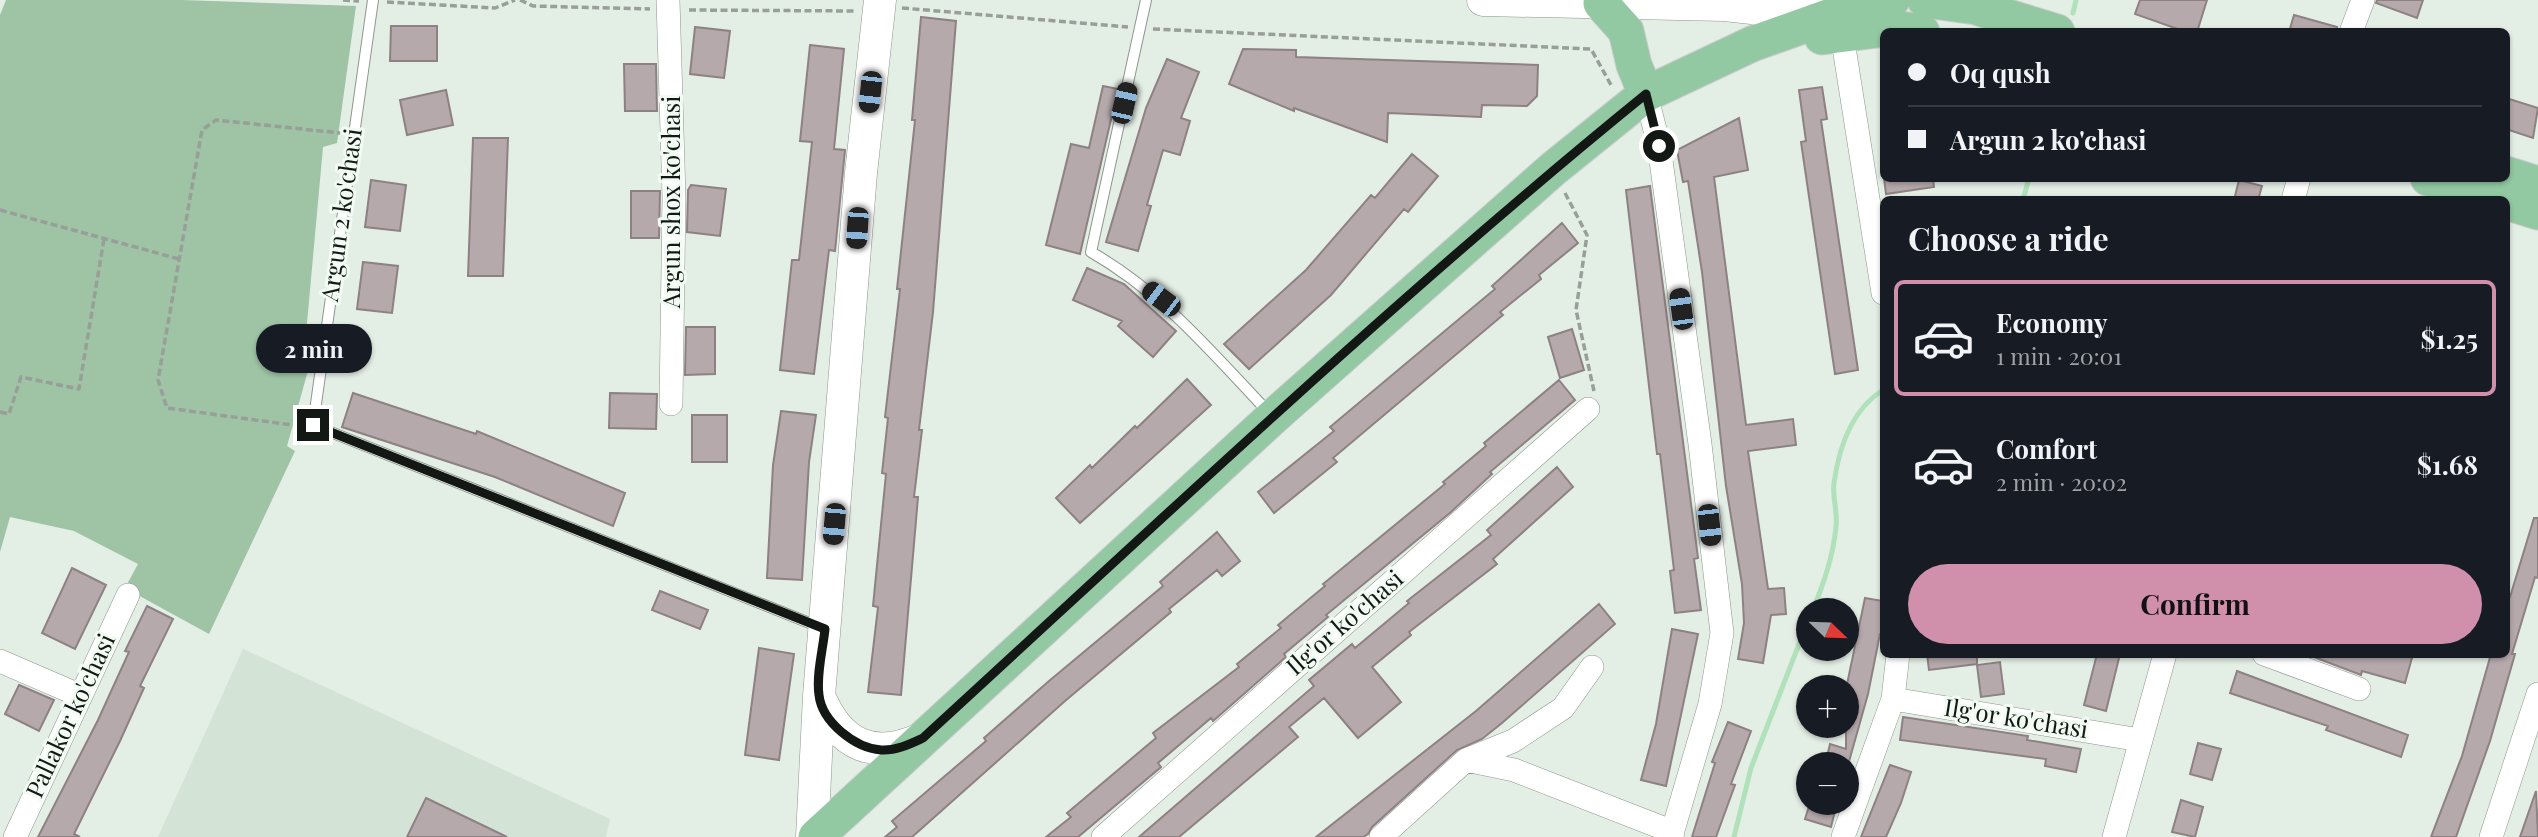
<!DOCTYPE html>
<meta charset="utf-8">
<style>
:root{--surface:#171b24;--page:#242831;--text:#f1f3f6;--muted:#9ea1a6;--line:#363941;--accent:#d08faa}
body{margin:0;font-family:"Playfair Display",serif;background:var(--page);color:var(--text);height:100vh;display:flex;flex-direction:column;font-size:26px;white-space:nowrap}
*{box-sizing:border-box;margin:0}
p{font-size:23px;color:var(--muted)}
.icon{flex:none;width:38px;height:38px;fill:none;stroke:currentColor;stroke-width:2;stroke-linecap:round;stroke-linejoin:round}
.map{position:relative;flex:1;overflow:hidden}
.drawer{position:absolute;left:1880px;top:196px;width:630px;height:462px;display:flex;flex-direction:column;background:var(--surface);border-radius:10px;box-shadow:0 2px 5px #0004}
.drawer>*{flex:none}
.hud{position:absolute;left:1880px;top:28px;width:630px;height:154px;border-radius:10px;box-shadow:0 2px 5px #0004;display:grid;align-content:center;height:154px;padding:0 28px;background:var(--surface)}
.needle{width:46px;rotate:113deg}
.buttons{position:absolute;left:1796px;top:598px;display:grid;gap:14px}
.buttons a{display:grid;place-items:center;width:63px;height:63px;border-radius:50%;background:var(--surface);box-shadow:0 2px 5px #0004;font-size:35px}
.end{position:absolute;width:32px;height:32px;margin:-16px;border:9px solid #141815;background:#fff;box-shadow:0 0 0 4px #fff}
.from{border-radius:50%}
.bubble{position:absolute;height:49px;border-radius:24px;background:var(--surface);box-shadow:0 2px 5px #0004;font-size:23px;font-weight:700;line-height:49px;text-align:center}
.car{position:absolute;width:21px;height:42px;margin:-21px -10px;border-radius:9px;box-shadow:0 0 5px 2px #0007;background:linear-gradient(#222 24%,#8ab4d8 0 40%,#222 0 76%,#8ab4d8 0 86%,#222 0)}
.hud b{display:flex;align-items:center;gap:24px;height:66px;font-size:26px}
.hud b+b{border-top:2px solid var(--line)}
.hud i{width:18px;height:18px;background:var(--text)}
ul{padding:0;list-style:none}
li{display:flex;align-items:center;gap:21px;height:116px;margin:0 14px 10px;padding:0 14px;border:4px solid transparent;border-radius:10px}
li div{flex:1}
li b{display:block;font-size:26px}
li em{font-style:normal;font-weight:700}
li.active{border-color:var(--accent)}
li>.icon{width:63px;height:63px;stroke-width:1.5}
h2{padding:0 28px;font-size:32px;line-height:84px}
.cta{display:flex;gap:14px;margin-top:auto;padding:14px 28px}
.cta a{flex:1;height:80px;border-radius:42px;background:var(--accent);color:#111;font-size:28px;font-weight:700;line-height:80px;text-align:center}
.map>svg:first-child{display:block}
.built{fill:#d3e4d6}
.green{fill:#9ec3a5}
.lines{fill:none;stroke-linecap:round;stroke-linejoin:round}
.stream{stroke:#b1e1bb;stroke-width:5}
.building{fill:#b6a9ac;stroke:#8d8183;stroke-width:2}
.lane-casing{stroke:#8d968f;stroke-width:12}
.street-casing{stroke:#8d968f;stroke-width:24}
.secondary-casing{stroke:#8d968f;stroke-width:33}
.primary-casing{stroke:#cbcccc;stroke-width:37}
.path{stroke:#979f98;stroke-width:3.5;stroke-dasharray:7 3.5;stroke-linecap:butt}
.lane{stroke:#fff;stroke-width:10}
.street{stroke:#fff;stroke-width:23}
.secondary{stroke:#fff;stroke-width:32}
.primary{stroke:#92c8a2;stroke-width:35}
.route{stroke:#141815;stroke-width:9}
.labels{text-anchor:middle;stroke-width:6;stroke-linejoin:round;paint-order:stroke}
.street-label{font-size:24px;fill:#141815;stroke:#f1fbf3}
</style>
<div class="map">
<svg width="2538" height="837" viewBox="0 0 2538 837">
<rect width="100%" height="100%" fill="#e3eee5"/>
<path class="built" d="M243 649 610 819 606 837H158Z"/>
<path class="green" d="M6 0H181L356 6 337 143 323 147 303 367H309L287 446 295 451 209 634 125 588 138 564 74 531 10 517 0 552V15Z"/>
<g class="lines">
<path class="stream" d="M2073 13 2076 0
M2023 200 2029 178
M1812 611C1824 584 1833 556 1836 527 1838 512 1832 497 1834 483 1839 447 1851 410 1883 390
M1734 837 1751 768 1808 621"/>
</g>
<path class="building" d="M2140 0H2207L2197 32H2186L2135 14Z
M2377 0H2423L2417 18 2376 3Z
M2294 15 2337 27 2336 32H2289Z
M921 17 956 21 933 312 919 430H922L914 497H918L901 695 868 692 878 607 873 606 886 474 882 473 888 418 885 417 900 289H897L915 120H912Z
M391 26H437V61H390Z
M695 27 730 31 724 78 690 74Z
M810 45 844 49 834 149 845 150 839 211 835 251 829 250 814 374 780 370 792 260H799L812 142 800 141Z
M1243 49 1296 50V57L1538 65 1537 96 1527 106 1482 105 1481 117 1388 113 1387 142 1294 108V111L1229 84Z
M1167 59 1199 72 1181 118 1190 121 1180 155 1163 150 1147 205 1151 206 1138 251 1106 242 1146 108Z
M624 64H656L657 111H625Z
M1103 86 1118 89 1080 254 1046 245 1071 144 1089 148Z
M1822 87 1827 119 1821 120 1858 370 1835 374 1801 142 1806 141 1799 90Z
M446 90 453 125 407 135 400 100Z
M2506 98 2538 108 2533 138 2506 129Z
M1739 118 1748 170 1714 177 1746 425 1793 419 1796 445 1748 451 1768 589 1784 588 1786 614 1771 615 1763 663 1738 659 1744 623 1742 584 1726 486 1702 272 1688 181 1683 182 1677 150Z
M473 138H508L503 276H468Z
M1412 154 1438 176 1408 212 1404 209 1331 295 1249 369 1224 344 1306 270 1371 195 1375 198Z
M1884 178H1933L1934 187 1886 194Z
M371 180 406 185 400 231 365 227Z
M2239 180 2262 186 2258 200H2234Z
M691 185 726 189 720 236 687 232 688 190Z
M1650 186 1698 558 1694 559 1701 610 1675 613 1670 571 1674 570 1660 454H1657L1626 190Z
M631 191H660L659 238H631Z
M1562 223 1578 243 1539 275 1541 279 1500 312 1503 315 1333 458 1337 462 1274 513 1258 492 1334 431 1330 427 1495 289 1492 286Z
M363 262 398 266 392 313 357 309Z
M1087 268 1124 284 1176 331 1153 357 1118 326 1122 321 1073 300Z
M686 327H715V374L685 375Z
M1572 329 1584 370 1560 378 1548 337Z
M1187 379 1211 405 1080 523 1056 498 1090 465 1092 468 1135 426 1137 428Z
M1559 380 1575 400 1490 472 1492 474 1451 512 1326 615 1328 617 1284 654 1286 657 1213 721 1211 718 1158 763 1161 767 1078 837H1046L1071 817 1067 813 1156 738 1153 733 1239 667 1237 664 1281 628 1278 625 1325 586 1323 584 1445 484 1443 482 1486 446 1484 443Z
M353 393 476 434 477 431 625 493 613 526 495 477 342 427Z
M610 393 657 394 656 429 609 428Z
M781 411 816 415 809 462 802 580 767 578 773 465Z
M692 415H727V462H692Z
M1557 467 1573 487 1493 559 1497 564 1409 632 1411 635 1372 667 1401 702 1358 738 1324 698 1289 727 1298 737 1179 837H1139L1314 686 1309 680 1352 644 1355 648 1409 603 1407 601 1491 535 1487 530Z
M2534 518H2538V578L2535 577 2512 654H2515L2490 741 2456 837H2431L2462 756 2491 654H2506V596L2510 597Z
M1217 532 1240 561 1222 576 1217 570 1169 609 1171 612 1065 701 912 837H885L897 827 892 821 986 741 984 738 1049 681 1163 586 1160 582Z
M72 568 106 585 75 649 42 633Z
M660 591 708 610 700 629 652 610Z
M1865 598 1883 601V634H1880L1868 694 1848 765H1825L1830 744 1846 749V689Z
M1599 604 1615 624 1502 723 1482 739 1457 750 1372 827 1368 834 1363 837H1316L1476 711Z
M147 606 173 619 140 686 144 688 120 741 74 834 80 837H38L98 720 129 652 125 651Z
M1672 629 1698 634 1666 786 1641 780 1656 724Z
M759 648 794 654 779 760 745 755Z
M1927 654H1977V664L1929 670Z
M2097 654H2120L2106 711 2084 705Z
M2306 654H2413L2405 683 2362 671 2361 675Z
M2000 662 2004 694 1981 697 1977 665Z
M2237 671 2408 735 2401 757 2326 730 2328 726 2230 693Z
M19 685 54 700 39 731 5 714Z
M1903 717 2028 736 2027 740 2081 749 2076 772 2045 766 2046 759 1900 740Z
M1728 722 1751 731 1731 784 1735 785 1716 837H1692L1715 763 1712 762Z
M2198 743 2221 749 2212 780 2190 774Z
M1890 765 1911 772 1901 803 1886 837H1861Z
M2536 791 2538 837H2520Z
M426 798 507 837H407Z
M2181 800 2203 807 2195 837 2172 832Z
M1810 803H1837L1831 827 1805 819Z"/>
<g class="lines">
<g class="lane-casing">
<path id="lane" d="M373 0 313 425 822 628
M1146 0 1091 252C1163 293 1214 355 1271 415"/>
</g>
<g class="street-casing">
<path id="street" d="M668 0 674 197 671 404
M2351 32 2363 0
M1842 35 1883 293
M1646 94 1659 146 1700 444 1722 633 1710 704 1671 837
M2293 200 2299 178
M2264 654 2359 689
M0 661 81 696
M1893 699 2140 740
M1466 760 1514 770 1673 832
M15 837 128 595
M1103 837 1588 409
M1381 837 1466 760 1513 741 1563 708 1592 667
M1843 837 1893 699 1898 654
M2114 837 2165 654
M2491 837 2538 694"/>
</g>
<g class="secondary-casing">
<path id="secondary" d="M1483 0 1725 5 1831 17
M819 696C840 746 874 761 923 738
M812 837 819 696 861 173 880 0"/>
</g>
<g class="primary-casing">
<path id="primary" d="M1925 0 1976 7 2057 32
M1601 3 1626 31 1634 65 1646 94
M1822 37 1894 28 1922 32
M2506 174 2538 184
M2428 178 2498 200
M2506 202 2538 212
M816 837 1273 417 1553 169 1646 94 1752 44 1828 17 1892 0"/>
</g>
<path class="path" d="M343 0 359 1
M520 0 533 6 650 9
M387 2 495 8 515 0
M902 8 1128 27
M689 10 856 11
M1153 29 1591 49 1611 85
M1565 193 1587 235 1576 310 1594 391
M0 210 179 259
M0 412 9 414 21 377 79 389 104 239
M300 426 167 408 158 380 202 130 216 120 340 133"/>
<use href="#lane" class="lane"/>
<use href="#street" class="street"/>
<use href="#secondary" class="secondary"/>
<use href="#primary" class="primary"/>
</g>
<g class="lines">
<path class="route" d="M313 425 825 629C823 649 816 675 819 695 822 722 855 748 881 750 896 751 910 744 923 738 1161 520 1396 297 1646 94L1659 146"/>
</g>
<g class="labels">
<g class="street-label">
<text transform="translate(672 202) rotate(-90)" y="8">Argun shox ko'chasi</text>
<text transform="translate(342 215) rotate(-82)" y="8">Argun 2 ko'chasi</text>
<text transform="translate(1345 623) rotate(-41)" y="8">Ilg'or ko'chasi</text>
<text transform="translate(71 716) rotate(-65)" y="8">Pallakor ko'chasi</text>
<text transform="translate(2016 719) rotate(9)" y="8">Ilg'or ko'chasi</text>
</g>
</g>
</svg>
<div class="buttons">
<a><svg class="needle" viewBox="-14 -14 28 28"><path d="M0-13l5 13h-10z" fill="#e53935"/><path d="M0 13l5-13h-10z" fill="#9ea1a6"/></svg></a>
<a>+</a>
<a>−</a>
</div>
<i class="end from" style="left:1659px;top:146px"></i>
<i class="end" style="left:313px;top:425px"></i>
<div class="bubble" style="left:256px;top:324px;width:116px">2 min</div>
<i class="car" style="left:870px;top:92px;rotate:186deg"></i>
<i class="car" style="left:1124px;top:103px;rotate:13deg"></i>
<i class="car" style="left:857px;top:228px;rotate:184deg"></i>
<i class="car" style="left:1161px;top:299px;rotate:307deg"></i>
<i class="car" style="left:1681px;top:309px;rotate:352deg"></i>
<i class="car" style="left:834px;top:524px;rotate:185deg"></i>
<i class="car" style="left:1709px;top:525px;rotate:174deg"></i>
<div class="hud">
<b><i class="from"></i>Oq qush</b>
<b><i></i>Argun 2 ko'chasi</b>
</div>
<section class="drawer">
<h2>Choose a ride</h2>
<ul>
<li class="active"><svg class="icon" aria-label="car" viewBox="0 0 24 24"><path d="M5 17H2v-5l4-1 3-4h7l3 4 3 1v5h-3M9 17h6M6 11h13"/><circle cx="7" cy="17" r="2"/><circle cx="17" cy="17" r="2"/></svg><div><b>Economy</b><p>1 min · 20:01</p></div><em>$1.25</em></li>
<li><svg class="icon" aria-label="car" viewBox="0 0 24 24"><path d="M5 17H2v-5l4-1 3-4h7l3 4 3 1v5h-3M9 17h6M6 11h13"/><circle cx="7" cy="17" r="2"/><circle cx="17" cy="17" r="2"/></svg><div><b>Comfort</b><p>2 min · 20:02</p></div><em>$1.68</em></li>
</ul>
<div class="cta"><a>Confirm</a></div>
</section>
</div>
